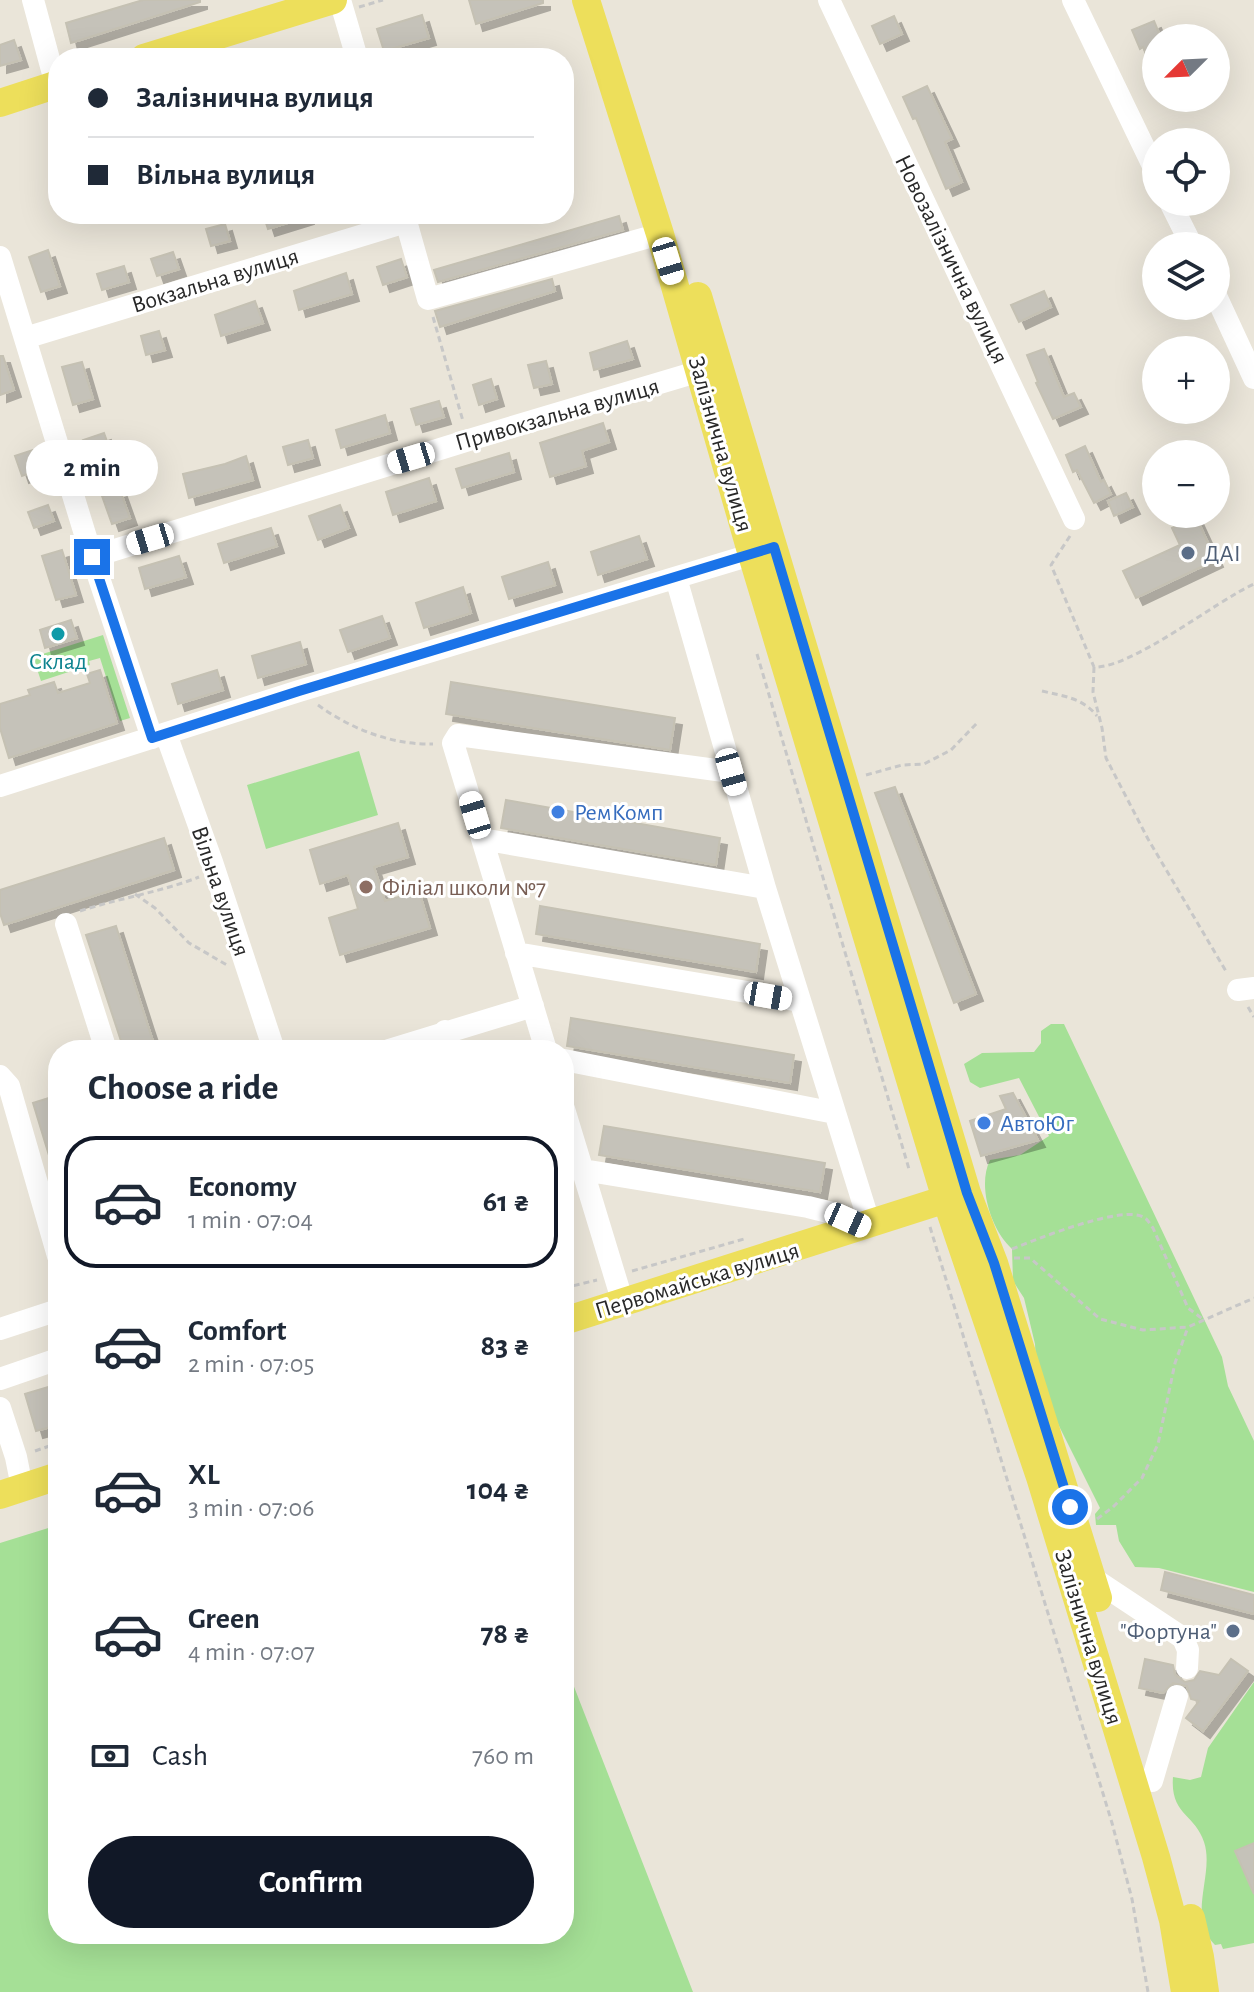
<!DOCTYPE html>
<meta charset="utf-8">
<style>
:root{--surface:#fff;--page:#f2f2f3;--text:#1f2937;--muted:#747a83;--line:#e0e1e3;--accent:#111827}
body{margin:0;font-family:"Alegreya Sans",sans-serif;background:var(--page);color:var(--text);height:100vh;display:flex;flex-direction:column;font-size:30px;white-space:nowrap}
*{box-sizing:border-box;margin:0}
p{font-size:26px;color:var(--muted)}
.icon{flex:none;width:44px;height:44px;fill:none;stroke:currentColor;stroke-width:2;stroke-linecap:round;stroke-linejoin:round}
.map{position:relative;flex:1;overflow:hidden}
.drawer{position:absolute;left:48px;top:1040px;width:526px;height:904px;display:flex;flex-direction:column;background:var(--surface);border-radius:32px;box-shadow:0 8px 32px #0002}
.drawer>*{flex:none}
.guide{position:absolute;left:48px;top:48px;width:526px;height:176px;border-radius:32px;box-shadow:0 8px 32px #0002;display:grid;align-content:center;height:176px;padding:0 40px;background:var(--surface)}
.needle{width:52px;rotate:246deg}
.tools{position:absolute;left:1142px;top:24px;display:grid;gap:16px}
.tools a{display:grid;place-items:center;width:88px;height:88px;border-radius:50%;background:var(--surface);box-shadow:0 8px 32px #0002;font-size:40px}
.end{position:absolute;width:36px;height:36px;margin:-18px;border:10px solid #1a73e8;background:#fff;box-shadow:0 0 0 4px #fff}
.from{border-radius:50%}
.bubble{position:absolute;height:56px;border-radius:28px;background:var(--surface);box-shadow:0 8px 32px #0002;font-size:26px;font-weight:600;line-height:56px;text-align:center}
.car{position:absolute;width:24px;height:48px;margin:-24px -12px;border-radius:10px;box-shadow:0 0 6px 2px #0007;background:linear-gradient(#fff 24%,#345 0 40%,#fff 0 76%,#345 0 86%,#fff 0)}
.guide b{display:flex;align-items:center;gap:28px;height:76px;font-size:30px}
.guide b+b{border-top:2px solid var(--line)}
.guide i{width:20px;height:20px;background:var(--text)}
ul{padding:0;list-style:none}
li{display:flex;align-items:center;gap:24px;height:132px;margin:0 16px 12px;padding:0 24px;border:4px solid transparent;border-radius:32px}
li div{flex:1}
li b{display:block;font-size:30px}
li em{font-style:normal;font-weight:600}
li.current{border-color:var(--accent)}
li>.icon{width:72px;height:72px;stroke-width:1.5}
h2{padding:0 40px;font-size:36px;line-height:96px}
.pay{display:flex;align-items:center;gap:20px;height:88px;padding:0 40px;font-size:30px}
.pay p{margin-inline-start:auto}
.primary-button{display:flex;gap:16px;margin-top:auto;padding:16px 40px}
.primary-button a{flex:1;height:92px;border-radius:48px;background:var(--accent);color:#fff;font-size:32px;font-weight:600;line-height:92px;text-align:center}
.map>svg:first-child{display:block}
.green{fill:#a5e096}
.building{fill:#c5c2b9;stroke:#c5c1b3;stroke-width:2;filter:url(#shadow)}
.lines{fill:none;stroke-linecap:round;stroke-linejoin:round}
.path{stroke:#c7c7c7;stroke-width:3;stroke-dasharray:6 4;stroke-linecap:butt}
.minor{stroke:#fff;stroke-width:22}
.major{stroke:#eddf5b;stroke-width:28}
.route{stroke:#1a73e8;stroke-width:10}
.service-dot{fill:#5c6f8a;stroke:#fff;stroke-width:3}
.culture-dot{fill:#0f9aa8;stroke:#fff;stroke-width:3}
.shop-dot{fill:#3f7fe0;stroke:#fff;stroke-width:3}
.education-dot{fill:#8d6e63;stroke:#fff;stroke-width:3}
.labels{text-anchor:middle;stroke-width:6;stroke-linejoin:round;paint-order:stroke}
.street-label{font-size:24px;fill:#282828;stroke:#fff}
.service-label{font-size:24px;fill:#4e5e75;stroke:#fff;text-anchor:start}
.culture-label{font-size:24px;fill:#0d838f;stroke:#fff}
.shop-label{font-size:24px;fill:#366cbe;stroke:#fff;text-anchor:start}
.education-label{font-size:24px;fill:#785e54;stroke:#fff;text-anchor:start}
</style>
<div class="map">
<svg width="1254" height="1992" viewBox="0 0 1254 1992">
<defs>
<filter id="shadow"><feDropShadow dx="7" dy="7" stdDeviation="0" flood-color="#0004"/></filter>
</defs>
<rect width="100%" height="100%" fill="#eae5d9"/>
<path class="green" d="M103 635 130 718 120 721 100 658 89 661 90 665 41 681 33 657Z
M359 751 378 815 266 849 247 785Z
M1051 1024H1064L1222 1357 1228 1386 1254 1441V1592L1159 1568 1135 1567 1119 1541 1116 1525H1096L1095 1514 1100 1508 1057 1422 1036 1363 1035 1344 1024 1298 1013 1281 1012 1249C991 1230 977 1186 990 1160L1020 1155 1049 1136 1019 1078 980 1088 970 1082 964 1064 982 1053 1034 1052 1041 1043V1031Z
M58 1525V1934H564V1661L693 1992H0V1543Z
M1254 1682V1843L1235 1852 1254 1894V1943L1223 1949 1221 1944 1215 1945C1186 1917 1215 1874 1204 1842 1195 1814 1170 1815 1173 1777L1190 1780 1201 1777 1208 1748Z"/>
<path class="building" d="M143 0H200V2L71 43 66 23Z
M469 0H543V3L476 24Z
M422 15 429 38 384 51 377 29Z
M894 16 902 34 880 44 872 26Z
M1154 21 1161 38H1156L1155 77 1143 47 1140 49 1132 30Z
M14 40 21 60 0 66V45Z
M927 86 952 139 945 142 962 182 946 189 916 118 913 119 903 97Z
M263 214H307V217L268 229Z
M619 216 623 230 438 282 434 270Z
M225 224 230 241 211 246 206 229Z
M48 250 60 286 41 292 29 257Z
M173 252 179 269 157 276 151 259Z
M401 259 407 277 383 285 377 267Z
M124 266 129 282 102 290 97 274Z
M346 273 352 294 299 310 294 291Z
M552 279 555 291 440 327 435 311Z
M1044 291 1051 307 1019 322 1011 305Z
M255 301 263 323 221 336 215 315Z
M159 331 165 350 146 355 141 336Z
M627 341 633 359 594 370 590 353Z
M1044 349 1064 397 1074 393 1081 407 1053 419 1036 383 1038 382 1027 355Z
M0 356H3L14 390 0 395Z
M546 361 552 384 534 388 528 365Z
M82 362 93 399 73 405 62 367Z
M491 379 497 399 479 405 473 385Z
M439 401 444 417 416 425 411 409Z
M385 415 390 433 341 448 336 430Z
M603 423 609 442 582 451 586 466 550 477 540 443Z
M104 433 112 455 91 462 83 440Z
M308 440 313 458 288 465 283 447Z
M1085 446 1101 482 1104 480 1111 494 1094 503 1077 470 1073 472 1066 455Z
M33 450 40 469 22 476 15 456Z
M509 453 514 472 462 488 456 469Z
M246 456 253 480 189 498 183 474 225 464Z
M429 478 436 501 393 515 386 492Z
M120 490 130 518 112 524 102 496Z
M1126 493 1133 507 1114 516 1108 501Z
M48 505 54 521 34 528 28 512Z
M340 505 349 528 318 540 309 516Z
M1196 517 1216 560 1136 598 1123 571 1180 545 1172 528Z
M271 528 277 546 224 563 218 544Z
M639 536 647 559 598 575 591 552Z
M62 550 76 595 56 600 42 556Z
M179 556 186 577 145 589 139 568Z
M548 562 555 585 509 599 502 577Z
M463 587 471 613 424 628 416 603Z
M382 616 390 638 348 652 340 630Z
M71 620 77 638 45 648 40 630Z
M300 642 306 664 258 678 252 656Z
M100 670 117 723 9 758 0 728V704L30 695 28 690 54 682 58 693 90 683 87 674Z
M217 670 223 690 178 704 172 684Z
M451 682 675 718 670 750 446 714Z
M895 787 976 994 954 1003 875 793Z
M506 800 720 838 716 865 501 828Z
M398 823 408 857 374 867 385 901 419 891 430 928 340 955 329 918 358 909 348 875 320 884 310 850Z
M164 838 174 870 4 925 0 913V890Z
M540 906 760 944 756 972 536 934Z
M116 926 147 1023 156 1050H124L86 935Z
M571 1018 794 1055 790 1083 567 1046Z
M1013 1093 1038 1140 981 1156 970 1121 1006 1109 1000 1096Z
M58 1095V1175H55L33 1103Z
M604 1126 825 1163 820 1192 599 1155Z
M58 1384V1425L36 1431 25 1394Z
M1165 1572 1254 1595V1614L1161 1590Z
M1145 1659 1173 1665 1175 1675 1185 1682 1194 1680 1200 1671 1219 1675 1231 1659 1248 1671 1203 1731 1186 1718 1199 1701 1191 1699 1187 1686 1173 1683 1163 1693 1139 1688Z
M1254 1843V1894L1235 1851Z"/>
<g class="lines">
<path class="path" d="M359 7 383 0
M97 58 125 50
M433 317 463 421
M1070 536 1051 565 1094 667C1131 669 1216 601 1254 584
M757 654 909 1169
M1094 667 1093 692 1102 728 1106 758 1148 839 1227 973
M1042 691C1063 696 1083 698 1097 716
M318 705C351 729 392 745 433 744
M866 775 902 765 924 764 951 750 977 723
M135 894 155 908 189 943 227 965
M80 911C120 898 161 892 199 877
M1248 1007 1254 1017
M930 1227 1112 1823 1132 1899 1148 1992
M1012 1249C1035 1240 1125 1203 1145 1218 1148 1220 1150 1224 1153 1228L1188 1308 1204 1320
M1014 1258H1030L1100 1319 1143 1330 1188 1327 1254 1298
M632 1271 744 1239
M564 1288 597 1280
M35 1451 58 1443
M1097 1519 1113 1507 1142 1478 1158 1444 1175 1363 1188 1327"/>
<path class="minor" d="M33 0 56 85
M340 0 357 58
M829 0 1074 519
M1073 0 1156 172
M1170 202 1192 246
M404 214 428 299 660 234
M0 257 92 557 152 738
M1216 296 1254 378
M25 338 406 222
M92 557 469 440 700 371
M676 578 765 888 870 1225
M166 734 212 862 274 1050
M0 786 299 691 767 550
M482 839 765 888
M66 924 106 1050
M516 953 800 1001
M1238 990 1254 988
M445 1031 452 1050
M389 1050 533 1006
M546 1050 453 743 458 735 731 772
M564 1060 835 1113
M0 1076 9 1086 58 1256
M564 1109 623 1303
M583 1170 808 1207 832 1213 863 1227
M0 1329 58 1310
M0 1379 58 1359
M0 1408 16 1457 22 1487
M1091 1577 1183 1638 1188 1650 1187 1668
M1152 1781 1177 1696"/>
<path class="major" d="M586 0 660 234 752 555 946 1199 1040 1477 1156 1857 1173 1920 1185 1992
M144 58 333 0
M0 103 58 84
M698 296 967 1193 994 1263 1098 1598
M564 1321 962 1194
M0 1495 58 1476
M1191 1918 1200 1957 1205 1992"/>
</g>
<g class="lines">
<path class="route" d="M92 557 152 738 299 691 774 547 967 1193 994 1263 1070 1507"/>
</g>
<g class="service-dot">
<circle cx="1188" cy="553" r="8"/>
<circle cx="1233" cy="1631" r="8"/>
</g>
<circle class="culture-dot" cx="58" cy="634" r="8"/>
<g class="shop-dot">
<circle cx="558" cy="812" r="8"/>
<circle cx="984" cy="1123" r="8"/>
</g>
<circle class="education-dot" cx="366" cy="887" r="8"/>
<g class="labels">
<g class="street-label">
<text transform="translate(952 259) rotate(64)" y="8">Новозалізнична вулиця</text>
<text transform="translate(215 280) rotate(-17)" y="8">Вокзальна вулиця</text>
<text transform="translate(557 414) rotate(-16)" y="8">Привокзальна вулиця</text>
<text transform="translate(721 444) rotate(74)" y="8">Залізнична вулиця</text>
<text transform="translate(221 891) rotate(71)" y="8">Вільна вулиця</text>
<text transform="translate(697 1280) rotate(-17)" y="8">Первомайська вулиця</text>
<text transform="translate(1089 1637) rotate(73)" y="8">Залізнична вулиця</text>
</g>
<g class="service-label">
<text x="1204" y="561">ДАІ</text>
<text x="1217" y="1639" text-anchor="end">"Фортуна"</text>
</g>
<g class="culture-label">
<text x="58" y="669">Склад</text>
</g>
<g class="shop-label">
<text x="574" y="820">РемКомп</text>
<text x="1000" y="1131">АвтоЮг</text>
</g>
<g class="education-label">
<text x="382" y="895">Філіал школи №7</text>
</g>
</g>
</svg>
<div class="tools">
<a><svg class="needle" viewBox="-14 -14 28 28"><path d="M0-13l5 13h-10z" fill="#e53935"/><path d="M0 13l5-13h-10z" fill="#747a83"/></svg></a>
<a><svg class="icon" aria-label="locate" viewBox="0 0 24 24"><circle cx="12" cy="12" r="6"/><path d="M12 2v4M12 18v4M2 12h4M18 12h4"/></svg></a>
<a><svg class="icon" aria-label="layers" viewBox="0 0 24 24"><path d="M12 4l9 5-9 5-9-5zM3 14l9 5 9-5"/></svg></a>
<a>+</a>
<a>−</a>
</div>
<i class="end from" style="left:1070px;top:1507px"></i>
<i class="end" style="left:92px;top:557px"></i>
<div class="bubble" style="left:26px;top:440px;width:132px">2 min</div>
<i class="car" style="left:668px;top:261px;rotate:163deg"></i>
<i class="car" style="left:411px;top:458px;rotate:253deg"></i>
<i class="car" style="left:150px;top:539px;rotate:253deg"></i>
<i class="car" style="left:731px;top:772px;rotate:164deg"></i>
<i class="car" style="left:475px;top:815px;rotate:343deg"></i>
<i class="car" style="left:768px;top:996px;rotate:100deg"></i>
<i class="car" style="left:848px;top:1220px;rotate:114deg"></i>
<div class="guide">
<b><i class="from"></i>Залізнична вулиця</b>
<b><i></i>Вільна вулиця</b>
</div>
<section class="drawer">
<h2>Choose a ride</h2>
<ul>
<li class="current"><svg class="icon" aria-label="car" viewBox="0 0 24 24"><path d="M5 17H2v-5l4-1 3-4h7l3 4 3 1v5h-3M9 17h6M6 11h13"/><circle cx="7" cy="17" r="2"/><circle cx="17" cy="17" r="2"/></svg><div><b>Economy</b><p>1 min · 07:04</p></div><em>61 ₴</em></li>
<li><svg class="icon" aria-label="car" viewBox="0 0 24 24"><path d="M5 17H2v-5l4-1 3-4h7l3 4 3 1v5h-3M9 17h6M6 11h13"/><circle cx="7" cy="17" r="2"/><circle cx="17" cy="17" r="2"/></svg><div><b>Comfort</b><p>2 min · 07:05</p></div><em>83 ₴</em></li>
<li><svg class="icon" aria-label="car" viewBox="0 0 24 24"><path d="M5 17H2v-5l4-1 3-4h7l3 4 3 1v5h-3M9 17h6M6 11h13"/><circle cx="7" cy="17" r="2"/><circle cx="17" cy="17" r="2"/></svg><div><b>XL</b><p>3 min · 07:06</p></div><em>104 ₴</em></li>
<li><svg class="icon" aria-label="car" viewBox="0 0 24 24"><path d="M5 17H2v-5l4-1 3-4h7l3 4 3 1v5h-3M9 17h6M6 11h13"/><circle cx="7" cy="17" r="2"/><circle cx="17" cy="17" r="2"/></svg><div><b>Green</b><p>4 min · 07:07</p></div><em>78 ₴</em></li>
</ul>
<div class="pay"><svg class="icon" aria-label="cash" viewBox="0 0 24 24"><path d="M3 7h18v10H3z"/><circle cx="12" cy="12" r="2"/></svg>Cash<p>760 m</p></div>
<div class="primary-button"><a>Confirm</a></div>
</section>
</div>
